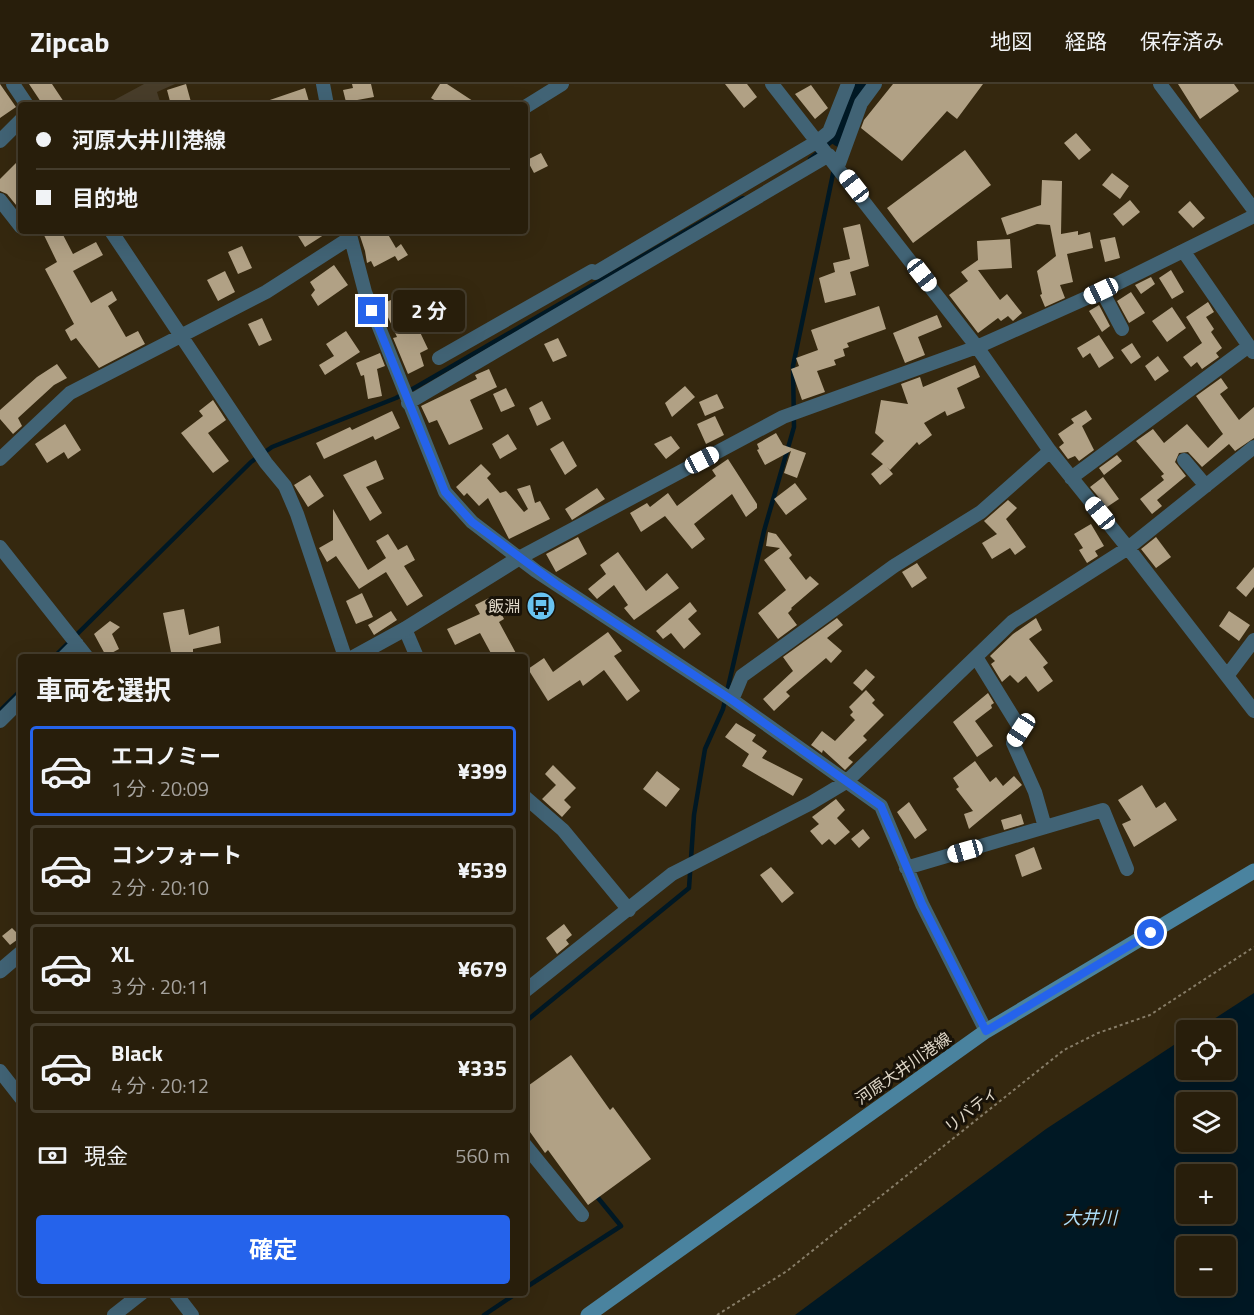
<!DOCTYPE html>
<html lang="ja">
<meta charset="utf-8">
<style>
:root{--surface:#281e0b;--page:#342b19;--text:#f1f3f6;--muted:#a5a29d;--line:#443c2c;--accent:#2563eb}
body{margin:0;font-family:"Titillium Web","Noto Sans JP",sans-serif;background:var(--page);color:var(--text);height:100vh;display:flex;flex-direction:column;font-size:22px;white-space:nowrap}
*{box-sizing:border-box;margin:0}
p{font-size:20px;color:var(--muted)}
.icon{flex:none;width:33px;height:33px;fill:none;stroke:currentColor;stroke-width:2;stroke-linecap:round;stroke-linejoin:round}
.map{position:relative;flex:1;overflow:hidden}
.drawer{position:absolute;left:18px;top:570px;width:510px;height:642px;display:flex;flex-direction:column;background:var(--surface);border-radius:6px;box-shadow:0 6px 24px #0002,0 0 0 2px var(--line)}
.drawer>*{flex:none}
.top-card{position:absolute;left:18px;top:18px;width:510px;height:132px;border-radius:6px;box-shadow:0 6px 24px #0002,0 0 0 2px var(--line);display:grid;align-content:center;height:132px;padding:0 18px;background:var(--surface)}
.fabs{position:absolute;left:1176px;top:936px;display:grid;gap:12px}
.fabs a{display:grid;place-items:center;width:60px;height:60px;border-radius:6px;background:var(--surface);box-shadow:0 6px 24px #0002,0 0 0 2px var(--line);font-size:30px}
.end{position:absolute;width:27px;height:27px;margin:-14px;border:8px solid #2563eb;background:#fff;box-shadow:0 0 0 3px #fff}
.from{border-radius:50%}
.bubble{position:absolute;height:42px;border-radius:6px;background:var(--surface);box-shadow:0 6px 24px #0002,0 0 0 2px var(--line);font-size:20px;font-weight:700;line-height:42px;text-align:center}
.car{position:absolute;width:18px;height:36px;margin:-18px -9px;border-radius:8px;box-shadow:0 0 4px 2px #0007;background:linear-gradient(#fff 24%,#345 0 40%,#fff 0 76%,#345 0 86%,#fff 0)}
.top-card b{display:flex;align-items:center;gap:21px;height:57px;font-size:22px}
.top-card b+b{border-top:2px solid var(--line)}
.top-card i{width:15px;height:15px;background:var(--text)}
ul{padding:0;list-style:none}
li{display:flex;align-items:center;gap:18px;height:90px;margin:0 12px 9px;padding:0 6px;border:3px solid var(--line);border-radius:6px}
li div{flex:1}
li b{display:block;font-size:22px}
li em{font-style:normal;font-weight:700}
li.active{border-color:var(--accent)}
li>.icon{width:54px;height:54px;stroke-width:1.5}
h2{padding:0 18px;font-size:27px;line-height:72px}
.pay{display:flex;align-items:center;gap:15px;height:66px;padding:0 18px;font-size:22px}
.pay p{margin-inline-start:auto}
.cta{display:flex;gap:12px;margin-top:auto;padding:12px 18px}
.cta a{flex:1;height:69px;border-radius:6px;background:var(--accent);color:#fff;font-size:24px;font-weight:700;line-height:69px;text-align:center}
header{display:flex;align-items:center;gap:36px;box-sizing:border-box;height:84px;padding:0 30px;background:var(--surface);border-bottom:2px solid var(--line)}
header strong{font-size:28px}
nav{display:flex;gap:33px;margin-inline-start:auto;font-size:21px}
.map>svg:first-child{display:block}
.green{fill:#483d2a}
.water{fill:#001824;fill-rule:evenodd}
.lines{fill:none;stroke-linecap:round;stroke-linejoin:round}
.stream{stroke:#001824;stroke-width:4.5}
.river{stroke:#001824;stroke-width:26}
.building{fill:#b1a185}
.path{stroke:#877d68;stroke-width:2;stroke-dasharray:3 3;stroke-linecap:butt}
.minor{stroke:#416375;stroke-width:14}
.tertiary{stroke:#416375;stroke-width:15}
.secondary{stroke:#4a839f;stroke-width:15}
.route{stroke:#2563eb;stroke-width:8}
.labels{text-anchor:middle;stroke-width:6;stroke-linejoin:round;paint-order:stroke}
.poi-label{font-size:16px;fill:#e0d8c9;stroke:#181208;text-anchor:end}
.street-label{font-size:16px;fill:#e0d8c9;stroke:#181208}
.water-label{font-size:18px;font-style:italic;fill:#acddf8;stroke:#181208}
</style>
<header>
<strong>Zipcab</strong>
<nav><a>地図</a><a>経路</a><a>保存済み</a></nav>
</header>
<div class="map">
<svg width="1254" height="1231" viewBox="0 0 1254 1231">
<rect width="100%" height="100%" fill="#35280f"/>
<path class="green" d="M144 0H175L157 8 161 21H105Z"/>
<path class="water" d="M1254 909V1231H795L1046 1045 1186 953V986H1226V946H1197ZM1186 1018H1226V1058H1186ZM1186 1090H1226V1130H1186ZM1186 1162H1226V1202H1186Z"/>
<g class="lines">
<path class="stream" d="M839 62 841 50
M810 75 841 50
M54 573 251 378 272 363 396 314 416 303 743 114
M0 627 21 606
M525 938 689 804 694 731 705 665 723 625 764 447 794 343 793 282 834 85
M525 1204 621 1142 594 1109
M484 1231 517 1209"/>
<path class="river" d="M841 50 850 16 862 0"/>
</g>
<path class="building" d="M0 0 16 23 0 34Z
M29 0H52L66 21H43Z
M186 0 191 18 171 21 167 6Z
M352 0H371L374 13 346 18 343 6 353 4Z
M440 0H447L479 21H443L431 14Z
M725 0H747L757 13 744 24Z
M893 0H983L957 35 947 27 902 77 861 44 864 36Z
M1178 0H1234L1239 7 1200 35Z
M811 1 828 24 815 35 795 10Z
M305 4 310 21H261V19Z
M1076 49 1091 66 1079 76 1064 59Z
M965 66 991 101 913 159 887 124Z
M541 69 548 82 534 89 527 76Z
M21 74V127L7 110 0 107V95Z
M1112 89 1129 102 1120 115 1102 101Z
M1042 96 1062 97 1061 150 1078 147V151L1090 148 1093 164 1067 170 1073 198 1060 201 1065 214 1045 223 1040 211 1042 210 1037 187 1056 172 1050 141 1037 140 1007 151 1001 134 1041 121Z
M1130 116 1140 128 1123 142 1113 130Z
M1190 117 1205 134 1193 144 1178 128Z
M860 140 869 182 850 188 856 211 825 219 819 194 835 188 833 179 850 175 843 144Z
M42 147H61L73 170 96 158 103 171 73 187 91 219 112 207 117 216 108 222 126 253 138 247 145 260 99 284 76 254 71 257 65 246 74 240 45 185 57 178Z
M295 147H330L305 163Z
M363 147H386L396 164 401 160 408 171 398 177 395 172 374 183 371 177 367 179 365 167 359 149Z
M1115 153 1120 174 1105 178 1100 156Z
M1010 155 1012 184 978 186 1000 216 1007 210 1022 229 1013 237 1008 232 1001 237 998 234 978 249 949 211 968 197 961 188 978 176 977 157Z
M242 162 252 184 238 190 228 168Z
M334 181 348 201 318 222 311 211 315 206 310 198Z
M1171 186 1184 208 1172 215 1159 194Z
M225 187 235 208 218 217 207 196Z
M1151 193 1155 200 1141 210 1135 201Z
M411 207 417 221 409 225 428 265 420 269 424 282 408 290 393 254 397 253 382 220Z
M1131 208 1145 229 1129 239 1117 217Z
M1208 218 1214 228 1206 233 1214 245 1211 248 1222 264 1216 269 1219 273 1202 285 1197 278 1191 283 1183 273 1202 259 1186 233Z
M1099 221 1110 242 1102 248 1089 227Z
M879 222 886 245 847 259 849 263 843 265 845 272 834 276 836 281 817 287 825 308 802 316 791 285 799 282 796 274 818 266 811 246Z
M1172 223 1186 244 1167 258 1152 237Z
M937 231 942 243 918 253 925 271 905 279 893 249Z
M262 234 272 256 259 262 248 240Z
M346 247 360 268 325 291 319 281 334 272 326 260Z
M1099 251 1114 274 1099 284 1090 269 1083 274 1077 264Z
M558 254 567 272 553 278 544 260Z
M1132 259 1141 273 1131 280 1121 266Z
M380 269 385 282 377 285 382 312 368 315 364 291 361 292 356 279Z
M1158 272 1169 287 1155 297 1145 282Z
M57 280 67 294 54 301 18 334 22 342 13 350 0 335V326L37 293Z
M975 281 980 293 957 304 965 324 947 332 945 327 924 339 932 351 919 361 917 358 890 386 887 383 893 390 880 401 871 390 883 380 871 370 884 357 875 349 881 316 908 320 901 300 920 293 923 303Z
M489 285 497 303 470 316 483 345 449 361 437 336 429 339 421 322 477 295 475 291Z
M1221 294 1228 304 1220 310 1239 336 1254 323V354L1235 367 1229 360 1202 383 1188 368 1179 369 1175 378 1186 392 1157 416 1162 422 1152 430 1140 415 1164 396 1161 392 1164 390 1136 357 1153 345 1164 359 1187 340 1208 364 1223 350 1196 312Z
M685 302 695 313 672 333 665 319Z
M506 304 515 322 501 328 493 310Z
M717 310 724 324 705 332 699 318Z
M213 316 226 336 208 349 229 377 213 389 181 349 203 332 199 327Z
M542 317 551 335 537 342 529 324Z
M1086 326 1092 335 1082 342 1094 366 1079 377 1075 372 1068 375 1059 363 1064 359 1058 350 1074 339 1071 335Z
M392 327 400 344 375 356 373 352 324 375 316 359 350 343 352 346Z
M715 332 724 351 706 360 697 340Z
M65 340 81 366 68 375 64 368 47 379 35 360Z
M776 349 783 361 806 369 797 394 784 389 791 367 765 381 757 366 759 365 757 360Z
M508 350 517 365 500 375 492 360Z
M671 352 680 364 666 375 654 360Z
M563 357 577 382 565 391 550 365Z
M1117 371 1122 377 1104 391 1099 384Z
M728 375 757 420V424L746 433 732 410 694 440 705 455 692 465 665 432 641 448 630 429 647 419 650 423 668 409 677 422 716 392 712 386Z
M376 376 384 395 366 403 382 429 370 437 343 391Z
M481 380 491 390 487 394 500 409 506 407 524 428 528 425 517 405 530 401 535 419 540 417 550 435 509 455 488 414 479 422 467 409 464 412 456 403Z
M310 391 324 412 308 423 294 401Z
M1103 393 1119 415 1107 423 1090 403Z
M795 399 807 415 786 431 774 415Z
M597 404 605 415 572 436 565 425Z
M1008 416 1017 424 1006 435 1026 463 1015 471 1010 464 992 475 982 459 997 450 984 437Z
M333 425 368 486 386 474 376 457 388 450 398 466 407 461 415 476 404 482 423 512 407 522 386 488 359 505 336 472 327 478 319 464 333 456Z
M1091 440 1104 462 1095 467 1098 472 1087 479 1079 466 1083 464 1074 450Z
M768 448 776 450 792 471 789 474 806 496 810 492 819 500 791 524 792 525 788 529 797 541 778 555 758 529 786 506 764 476 780 464 766 462Z
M578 453 587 470 556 488 546 470Z
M1156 453 1171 473 1156 484 1141 465Z
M618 468 646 507 667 489 679 504 634 536 624 524 628 521 614 501 597 515 588 505 606 490 600 481Z
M917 479 927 494 912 504 902 488Z
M1254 483V503L1246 513 1236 504Z
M362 509 373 533 356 540 346 517Z
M493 512 504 535 499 538 518 573H493L480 549 455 561 447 545 480 530 475 521Z
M690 518 697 527 688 535 701 550 684 565 671 549 663 555 656 547Z
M184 525 189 551 219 542 221 559 193 565V569L172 573 163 529Z
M391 527 397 536 374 551 368 541Z
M1229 527 1250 541 1239 557 1219 542Z
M837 534 843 541 827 554 842 567 831 579 826 574 786 608 790 612 774 627 763 615 793 587 783 573Z
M1036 534 1042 546 1029 555 1048 579 1043 583 1053 597 1038 608 1026 592 1018 599 1010 591 1002 598 991 580 995 577 990 572 1013 550Z
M110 537 120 543 112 550 119 565 106 572 94 550Z
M608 548 622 567 614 572 640 607 627 617 604 586 583 602 580 596 548 617 528 585 544 574 553 588Z
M866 585 875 593 862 607 853 599Z
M866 606 875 616 872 619 884 631 863 652 867 656 848 674 853 678 845 686 823 666 822 669 811 661 822 647 835 657 855 636 850 631 853 628 849 623Z
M988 609 994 619 991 621 992 624 975 637 993 662 977 673 953 638Z
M736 639 756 651 752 657 767 667 762 674 803 695 793 712 742 682 749 670 725 653Z
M975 677 990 698 996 693 1003 702 1014 692 1022 701 969 745 964 730 973 727 956 705 959 703 953 694Z
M553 681 576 704 564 716 571 723 562 733 542 715 556 701 545 690Z
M657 687 680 705 666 723 643 705Z
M1142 701 1156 724 1165 718 1177 736 1134 763 1122 740 1131 736 1118 716Z
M836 715 845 726 837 734 850 748 835 761 829 755 822 761 810 747 819 740 812 733Z
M909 718 927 746 915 755 897 728Z
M1021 730 1024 740 1004 746 1001 736Z
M863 745 870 754 859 764 851 755Z
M1034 763 1042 785 1022 793 1015 771Z
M771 783 794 809 782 819 760 791Z
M564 840 572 851 566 856 569 860 557 870 546 854Z
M12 844 21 853 10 861 2 852Z
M571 971 610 1026 613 1023 651 1075 588 1121 548 1066 545 1069 525 1041V1004Z"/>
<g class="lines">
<path class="path" d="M717 1231 787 1187 1064 966 1098 949 1150 931 1254 863"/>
<path class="minor" d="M13 0 27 21
M323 0 327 21
M772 0 977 263 1050 367 1128 464 1254 627
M1160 0 1254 126
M525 23 562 0
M0 57 21 36
M838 82 861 19 875 0
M0 116 21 143
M111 147 266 379 285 402 297 430 345 573
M349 147 365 208 445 408 472 438 536 487 732 616 881 722 922 820 986 947
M1184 168 1253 268
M1102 207 1122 245
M439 274 592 187 595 189 818 57 829 48 848 0
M408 319 829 71
M0 375 70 309 266 208 350 154
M1184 376 1206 402
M1071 394 1249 262
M0 463 87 573
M519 474 783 333 977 263 1102 207 1254 132
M405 545 417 573
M64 573 77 560
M976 573 1021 646 1013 659 1035 708 1045 743
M1227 592 1254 556
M732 616 742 592 894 482 981 428 1050 367
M0 637 21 616
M525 713 563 746 629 826
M906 784 1103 726 1127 785
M525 907 672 790 811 719 846 698 1012 538 1128 464 1254 363
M0 987 21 1014
M525 1061 582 1131
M175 1209 192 1231
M114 1231 142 1209"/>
<path class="tertiary" d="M354 573 405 545 519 474
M0 887 21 869"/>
<path class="secondary" d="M588 1231 986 947 1254 787"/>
</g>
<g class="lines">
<path class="route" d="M372 227 445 408 472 438 556 500 732 616 881 722 922 820 986 947 1151 849"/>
</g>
<defs>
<g id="bus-disc" transform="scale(1.5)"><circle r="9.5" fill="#69c3f1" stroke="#181208"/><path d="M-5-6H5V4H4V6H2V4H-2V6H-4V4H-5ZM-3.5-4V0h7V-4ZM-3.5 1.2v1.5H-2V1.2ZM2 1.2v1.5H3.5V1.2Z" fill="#111"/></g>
</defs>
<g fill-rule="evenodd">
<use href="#bus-disc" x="541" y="522"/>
</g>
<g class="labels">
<g class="poi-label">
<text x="520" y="528">飯淵</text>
</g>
<g class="street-label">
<text transform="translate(903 984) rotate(-35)" y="6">河原大井川港線</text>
<text transform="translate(971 1025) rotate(-39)" y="6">リバティ</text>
</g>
<g class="water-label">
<text x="1090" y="1140">大井川</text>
</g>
</g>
</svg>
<div class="fabs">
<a><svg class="icon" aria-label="locate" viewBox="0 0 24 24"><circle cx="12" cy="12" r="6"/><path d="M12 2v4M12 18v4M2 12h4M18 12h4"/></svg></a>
<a><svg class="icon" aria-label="layers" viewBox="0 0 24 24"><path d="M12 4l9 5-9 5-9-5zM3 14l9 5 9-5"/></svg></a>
<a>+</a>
<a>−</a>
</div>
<i class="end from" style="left:1151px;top:849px"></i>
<i class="end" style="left:372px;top:227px"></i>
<div class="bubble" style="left:393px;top:206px;width:72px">2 分</div>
<i class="car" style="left:854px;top:102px;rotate:322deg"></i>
<i class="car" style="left:922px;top:191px;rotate:142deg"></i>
<i class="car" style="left:1101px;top:207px;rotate:245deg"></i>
<i class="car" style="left:702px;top:376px;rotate:62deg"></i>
<i class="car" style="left:1100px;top:429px;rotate:321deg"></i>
<i class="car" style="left:1021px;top:646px;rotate:213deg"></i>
<i class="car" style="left:965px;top:767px;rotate:254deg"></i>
<div class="top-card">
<b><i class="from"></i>河原大井川港線</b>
<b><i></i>目的地</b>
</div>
<section class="drawer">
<h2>車両を選択</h2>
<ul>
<li class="active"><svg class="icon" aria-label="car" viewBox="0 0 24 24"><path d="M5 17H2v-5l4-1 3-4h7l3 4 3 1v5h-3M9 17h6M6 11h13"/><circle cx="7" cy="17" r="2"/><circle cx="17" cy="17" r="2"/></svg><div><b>エコノミー</b><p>1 分 · 20:09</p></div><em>¥399</em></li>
<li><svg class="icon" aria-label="car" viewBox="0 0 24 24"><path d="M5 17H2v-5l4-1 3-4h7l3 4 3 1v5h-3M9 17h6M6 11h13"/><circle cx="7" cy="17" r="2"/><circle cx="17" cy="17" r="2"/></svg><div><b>コンフォート</b><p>2 分 · 20:10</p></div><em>¥539</em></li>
<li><svg class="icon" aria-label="car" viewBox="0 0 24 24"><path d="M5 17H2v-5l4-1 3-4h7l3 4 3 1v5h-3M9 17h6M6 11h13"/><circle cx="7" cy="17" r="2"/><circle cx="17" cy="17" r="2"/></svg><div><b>XL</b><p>3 分 · 20:11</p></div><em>¥679</em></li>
<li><svg class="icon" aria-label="car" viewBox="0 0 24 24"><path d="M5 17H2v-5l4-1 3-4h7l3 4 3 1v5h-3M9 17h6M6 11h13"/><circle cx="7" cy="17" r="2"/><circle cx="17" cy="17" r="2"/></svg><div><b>Black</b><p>4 分 · 20:12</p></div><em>¥335</em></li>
</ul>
<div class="pay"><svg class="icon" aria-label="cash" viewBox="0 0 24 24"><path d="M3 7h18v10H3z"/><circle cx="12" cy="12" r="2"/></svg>現金<p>560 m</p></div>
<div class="cta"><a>確定</a></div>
</section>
</div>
